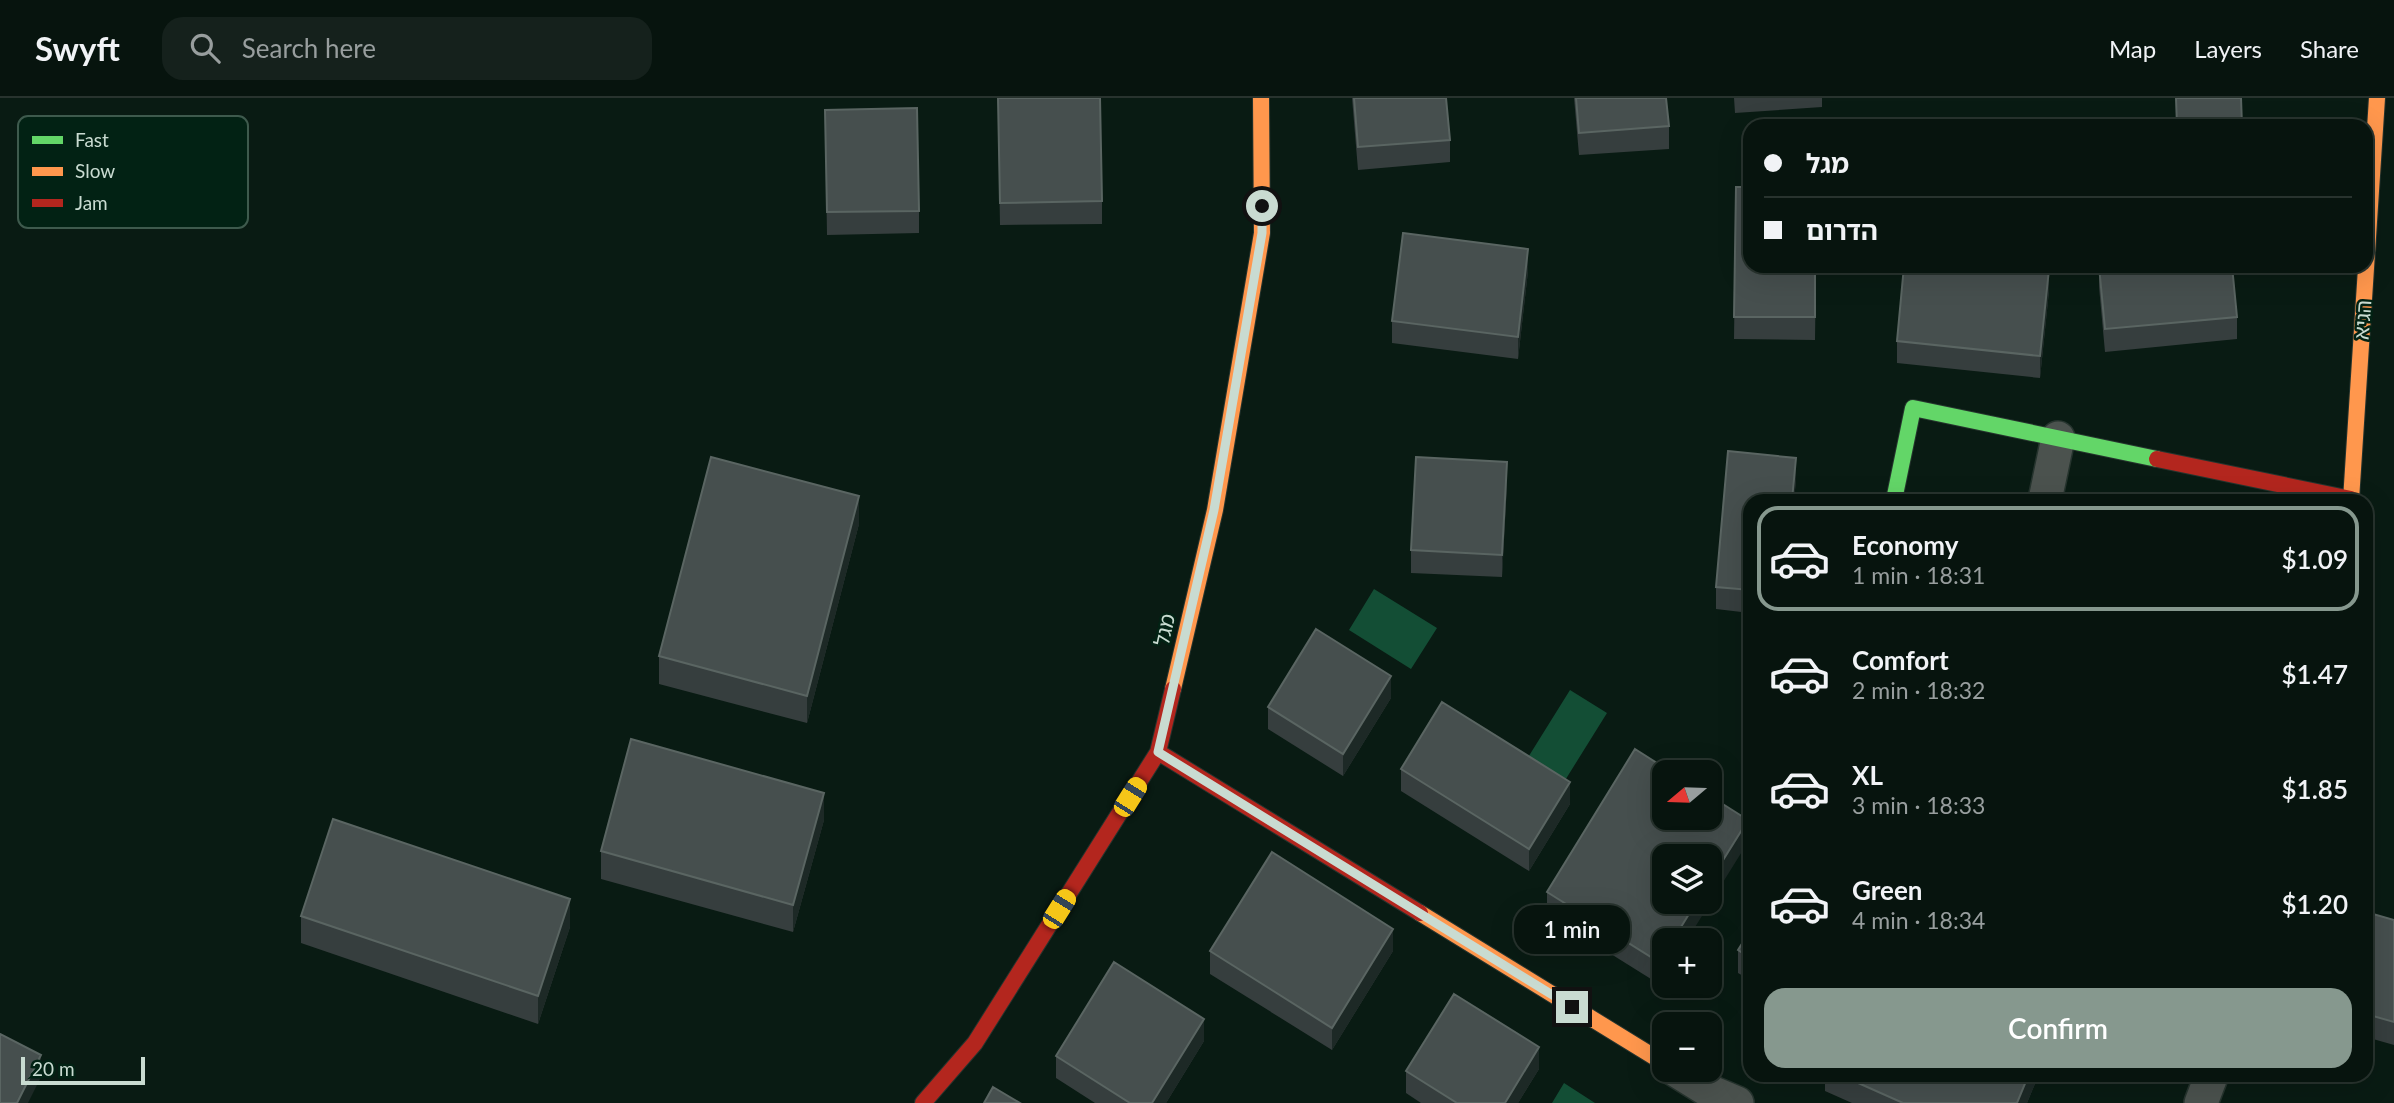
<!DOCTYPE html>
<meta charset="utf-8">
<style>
:root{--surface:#07140e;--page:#15211c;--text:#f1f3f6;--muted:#989e9e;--line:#28332e;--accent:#86988e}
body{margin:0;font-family:Lato,"Noto Sans Hebrew",sans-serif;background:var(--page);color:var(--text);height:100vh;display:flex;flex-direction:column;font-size:26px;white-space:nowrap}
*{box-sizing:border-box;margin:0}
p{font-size:23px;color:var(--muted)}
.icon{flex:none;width:38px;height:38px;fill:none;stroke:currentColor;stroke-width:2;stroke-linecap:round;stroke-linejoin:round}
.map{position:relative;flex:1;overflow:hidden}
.panel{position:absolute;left:1743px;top:396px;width:630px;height:588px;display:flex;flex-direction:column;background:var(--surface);border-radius:21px;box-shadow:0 7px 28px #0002,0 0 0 2px var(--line)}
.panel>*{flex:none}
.top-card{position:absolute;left:1743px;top:21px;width:630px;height:154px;border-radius:21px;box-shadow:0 7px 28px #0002,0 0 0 2px var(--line);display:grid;align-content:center;height:154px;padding:0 21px;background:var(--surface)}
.needle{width:46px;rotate:251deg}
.controls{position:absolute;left:1652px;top:662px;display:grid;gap:14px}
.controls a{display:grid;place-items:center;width:70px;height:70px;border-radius:14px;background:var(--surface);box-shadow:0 7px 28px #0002,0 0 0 2px var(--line);font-size:35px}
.scale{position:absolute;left:21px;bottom:18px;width:124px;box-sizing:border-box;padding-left:7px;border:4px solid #c9dbd1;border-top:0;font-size:19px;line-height:24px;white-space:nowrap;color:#c9dbd1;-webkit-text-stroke:5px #022214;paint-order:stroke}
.end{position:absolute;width:32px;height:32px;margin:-16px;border:9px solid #c9dbd1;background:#111;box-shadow:0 0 0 4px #111}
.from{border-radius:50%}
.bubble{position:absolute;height:49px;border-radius:21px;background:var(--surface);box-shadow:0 7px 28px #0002,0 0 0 2px var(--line);font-size:23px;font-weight:600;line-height:49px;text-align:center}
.car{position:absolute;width:21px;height:42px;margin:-21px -10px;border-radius:9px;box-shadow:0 0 5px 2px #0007;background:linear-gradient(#f5c518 24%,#345 0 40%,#f5c518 0 76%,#345 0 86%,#f5c518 0)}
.top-card b{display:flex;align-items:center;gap:24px;height:66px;font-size:26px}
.top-card b+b{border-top:2px solid var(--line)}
.top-card i{width:18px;height:18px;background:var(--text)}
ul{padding:12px 0 0;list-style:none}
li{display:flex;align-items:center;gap:21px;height:105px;margin:0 14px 10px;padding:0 7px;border:4px solid transparent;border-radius:21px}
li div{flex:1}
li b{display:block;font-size:26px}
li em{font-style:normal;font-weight:600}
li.on{border-color:var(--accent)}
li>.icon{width:63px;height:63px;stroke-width:1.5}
.primary-button{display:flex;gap:14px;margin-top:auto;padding:14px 21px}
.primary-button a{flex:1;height:80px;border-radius:21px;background:var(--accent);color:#fff;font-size:28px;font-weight:600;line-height:80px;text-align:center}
header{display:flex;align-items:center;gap:42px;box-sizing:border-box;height:98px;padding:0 35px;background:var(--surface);border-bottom:2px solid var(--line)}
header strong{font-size:33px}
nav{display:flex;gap:38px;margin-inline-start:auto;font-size:24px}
.search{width:490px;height:63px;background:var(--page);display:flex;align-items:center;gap:18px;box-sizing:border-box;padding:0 24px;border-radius:21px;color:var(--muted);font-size:26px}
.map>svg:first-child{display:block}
.water{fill:#134e35}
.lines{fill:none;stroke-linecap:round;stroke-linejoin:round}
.street-casing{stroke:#26342e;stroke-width:36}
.fast-casing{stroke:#26342e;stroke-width:18}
.slow-casing{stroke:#26342e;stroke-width:18}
.jam-casing{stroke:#26342e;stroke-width:18}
.street{stroke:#4b524e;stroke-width:33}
.fast{stroke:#63d668;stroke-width:16}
.slow{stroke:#ff974d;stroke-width:16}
.jam{stroke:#b3261e;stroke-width:16}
.wall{fill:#363e3e}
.shaded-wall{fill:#1d2926}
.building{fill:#464f4e;stroke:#5a6562;stroke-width:2}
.route{stroke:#c9dbd1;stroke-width:9}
.labels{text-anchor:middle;stroke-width:5;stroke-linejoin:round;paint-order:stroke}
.street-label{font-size:21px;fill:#c9dbd1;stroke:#022214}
.key{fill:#022214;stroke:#3e5a4d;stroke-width:2}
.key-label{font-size:19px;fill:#c9dbd1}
</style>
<header>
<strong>Swyft</strong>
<div class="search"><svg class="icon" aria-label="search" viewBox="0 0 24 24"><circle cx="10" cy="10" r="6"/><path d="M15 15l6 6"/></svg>Search here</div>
<nav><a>Map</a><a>Layers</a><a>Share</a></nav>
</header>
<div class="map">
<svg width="2394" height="1005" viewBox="0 0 2394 1005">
<rect width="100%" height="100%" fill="#091b13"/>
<path class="water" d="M1374 491 1437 530 1411 571 1349 532Z
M1570 592 1607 615 1564 684 1527 661Z
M1564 985 1595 1005H1552Z"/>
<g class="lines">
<g class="street-casing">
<path id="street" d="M2045 402 2058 340
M1674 971 1711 994 1737 1005
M2201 1005 2212 976"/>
</g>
<g class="fast-casing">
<path id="fast" d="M1894 402 1913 310 2157 361"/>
</g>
<g class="slow-casing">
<path id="slow" d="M2351 402 2377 0
M1173 591 1215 412 1262 135 1261 0
M1420 815 1664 965"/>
</g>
<g class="jam-casing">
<path id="jam" d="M2157 361 2351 401
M1158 654 1420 815
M923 1005 975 945 1158 654 1173 591"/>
</g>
<use href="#street" class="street"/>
<use href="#fast" class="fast"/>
<use href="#slow" class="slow"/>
<use href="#jam" class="jam"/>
</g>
<path class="wall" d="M1352 0H1446L1450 42V64L1358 72Z
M1574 0H1666L1669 28V51L1579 57Z
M1734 0H1822V9L1735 15Z
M825 12 919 113V135L827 137Z
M998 18 1102 103V126L1000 127Z
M1736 89 1816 168 1815 242 1734 241Z
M2099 168 2237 219V241L2105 254 2099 189Z
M1528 173 1518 261 1392 245V223Z
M2049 193 2040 280 1897 265V243Z
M1728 353 1796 360V382L1794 402H1750V515L1716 511V489Z
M1507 386 1502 479 1411 475V452Z
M859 426 807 625 659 586V558Z
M1391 600 1343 678 1268 631V609Z
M1401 671 1570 706 1529 773 1401 693Z
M824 722 793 834 601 781V753Z
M1748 744 1664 842V878L1659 886 1547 816V794Z
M2366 814 2394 822V947L2366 939Z
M301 818 570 829 538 926 301 845Z
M1750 833V882L1738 875V852Z
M1210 853H1393L1332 952 1210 876Z
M1204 943 1166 1005H1095L1056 980V958Z
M1539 971 1518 1005H1421L1406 995V973Z
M1825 976H2039L2027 1005H1852L1825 993Z"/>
<path class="shaded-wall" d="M1528 151V173L1518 261V239Z
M2049 171V193L2040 280V258Z
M1796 360V382L1794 402H1792Z
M1507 364V386L1502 479V457Z
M859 398V426L807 625V598Z
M1391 578V600L1343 678V656Z
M1570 684V706L1529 773V751Z
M824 695V722L793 834V807Z
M1748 722V744L1687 842H1673L1697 803H1710V783Z
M570 801V829L538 926V898Z
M1393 831V853L1332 952V930Z
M1664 856V878L1659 886V864Z
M1204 921V943L1166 1005H1152Z
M1539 949V971L1518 1005H1505Z
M41 957V979L28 1005H17Z
M2029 976H2039L2027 1005H2017Z"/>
<path class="building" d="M998 0H1100L1102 103 1000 105Z
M1354 0H1446L1450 42 1358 49Z
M1576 0H1666L1669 28 1579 35Z
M2176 0H2241L2242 28H2177Z
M917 10 919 113 827 114 825 12Z
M1736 89H1750V168H1815V219H1734Z
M1403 135 1528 151 1518 239 1392 223Z
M1904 168H2020L2049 171 2040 258 1897 243Z
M2099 168H2232L2237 219 2105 231Z
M1728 353 1796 360 1792 402H1750V492L1716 489Z
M711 359 859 398 807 598 659 558Z
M1416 359 1507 364 1502 457 1411 452Z
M1316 531 1391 578 1343 656 1268 609Z
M1442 604 1570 684 1529 751 1401 671Z
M631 641 824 695 793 807 601 753Z
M1635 651 1671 674H1664V719H1710V698L1748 722 1710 783V758H1664V803H1697L1673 842H1664V856L1659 864 1547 794Z
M333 721 570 801 538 898 301 818Z
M1272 754 1393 831 1332 930 1210 853Z
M2366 814 2394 822V924L2366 916Z
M1750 833V860L1738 852Z
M1114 864 1204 921 1152 1005H1130L1056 958Z
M1454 896 1539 949 1505 1005H1457L1406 973Z
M0 936 41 957 17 1005H0Z
M1838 976H2029L2017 1005H1903Z
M993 989 1020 1005H984Z"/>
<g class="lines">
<path class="route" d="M1262 108V135L1214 412 1158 654 1572 909"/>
</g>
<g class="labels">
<g class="street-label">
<text transform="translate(2363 222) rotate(-86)" y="7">הגיא</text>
<text transform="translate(1165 532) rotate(-77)" y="7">מגל</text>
</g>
</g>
<rect x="18" y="18" width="230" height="112" rx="10" class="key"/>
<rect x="32" y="38" width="31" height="8" fill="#63d668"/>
<rect x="32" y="69" width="31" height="9" fill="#ff974d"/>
<rect x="32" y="101" width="31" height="8" fill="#b3261e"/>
<g class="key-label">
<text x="75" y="49">Fast</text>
<text x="75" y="80">Slow</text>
<text x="75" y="112">Jam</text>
</g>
</svg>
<div class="controls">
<a><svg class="needle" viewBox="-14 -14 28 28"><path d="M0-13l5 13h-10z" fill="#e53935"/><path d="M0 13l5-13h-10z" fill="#989e9e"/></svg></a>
<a><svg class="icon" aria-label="layers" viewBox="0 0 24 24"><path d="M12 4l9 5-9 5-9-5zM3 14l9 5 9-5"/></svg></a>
<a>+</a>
<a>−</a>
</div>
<div class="scale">20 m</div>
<i class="end from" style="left:1262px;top:108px"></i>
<i class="end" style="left:1572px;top:909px"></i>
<div class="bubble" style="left:1514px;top:807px;width:116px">1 min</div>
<i class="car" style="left:1130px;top:699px;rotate:32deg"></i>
<i class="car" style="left:1059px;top:811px;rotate:32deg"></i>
<div class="top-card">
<b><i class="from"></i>מגל</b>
<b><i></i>הדרום</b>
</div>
<section class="panel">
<ul>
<li class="on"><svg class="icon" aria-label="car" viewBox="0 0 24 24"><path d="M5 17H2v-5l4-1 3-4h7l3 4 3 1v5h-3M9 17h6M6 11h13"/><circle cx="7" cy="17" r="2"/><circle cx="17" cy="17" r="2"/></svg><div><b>Economy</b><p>1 min · 18:31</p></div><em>$1.09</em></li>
<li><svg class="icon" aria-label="car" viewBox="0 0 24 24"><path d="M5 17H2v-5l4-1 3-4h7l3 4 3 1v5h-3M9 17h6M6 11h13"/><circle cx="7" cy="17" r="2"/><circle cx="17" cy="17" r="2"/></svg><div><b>Comfort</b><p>2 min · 18:32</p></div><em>$1.47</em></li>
<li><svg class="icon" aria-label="car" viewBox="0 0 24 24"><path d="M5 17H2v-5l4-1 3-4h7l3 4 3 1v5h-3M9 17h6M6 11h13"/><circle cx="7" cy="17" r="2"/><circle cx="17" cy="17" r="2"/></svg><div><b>XL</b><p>3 min · 18:33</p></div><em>$1.85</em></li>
<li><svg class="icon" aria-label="car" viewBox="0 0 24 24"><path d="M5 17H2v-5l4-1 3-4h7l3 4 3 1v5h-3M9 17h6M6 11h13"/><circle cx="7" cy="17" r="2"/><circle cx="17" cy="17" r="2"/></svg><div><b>Green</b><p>4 min · 18:34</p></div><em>$1.20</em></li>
</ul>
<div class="primary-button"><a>Confirm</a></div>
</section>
</div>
